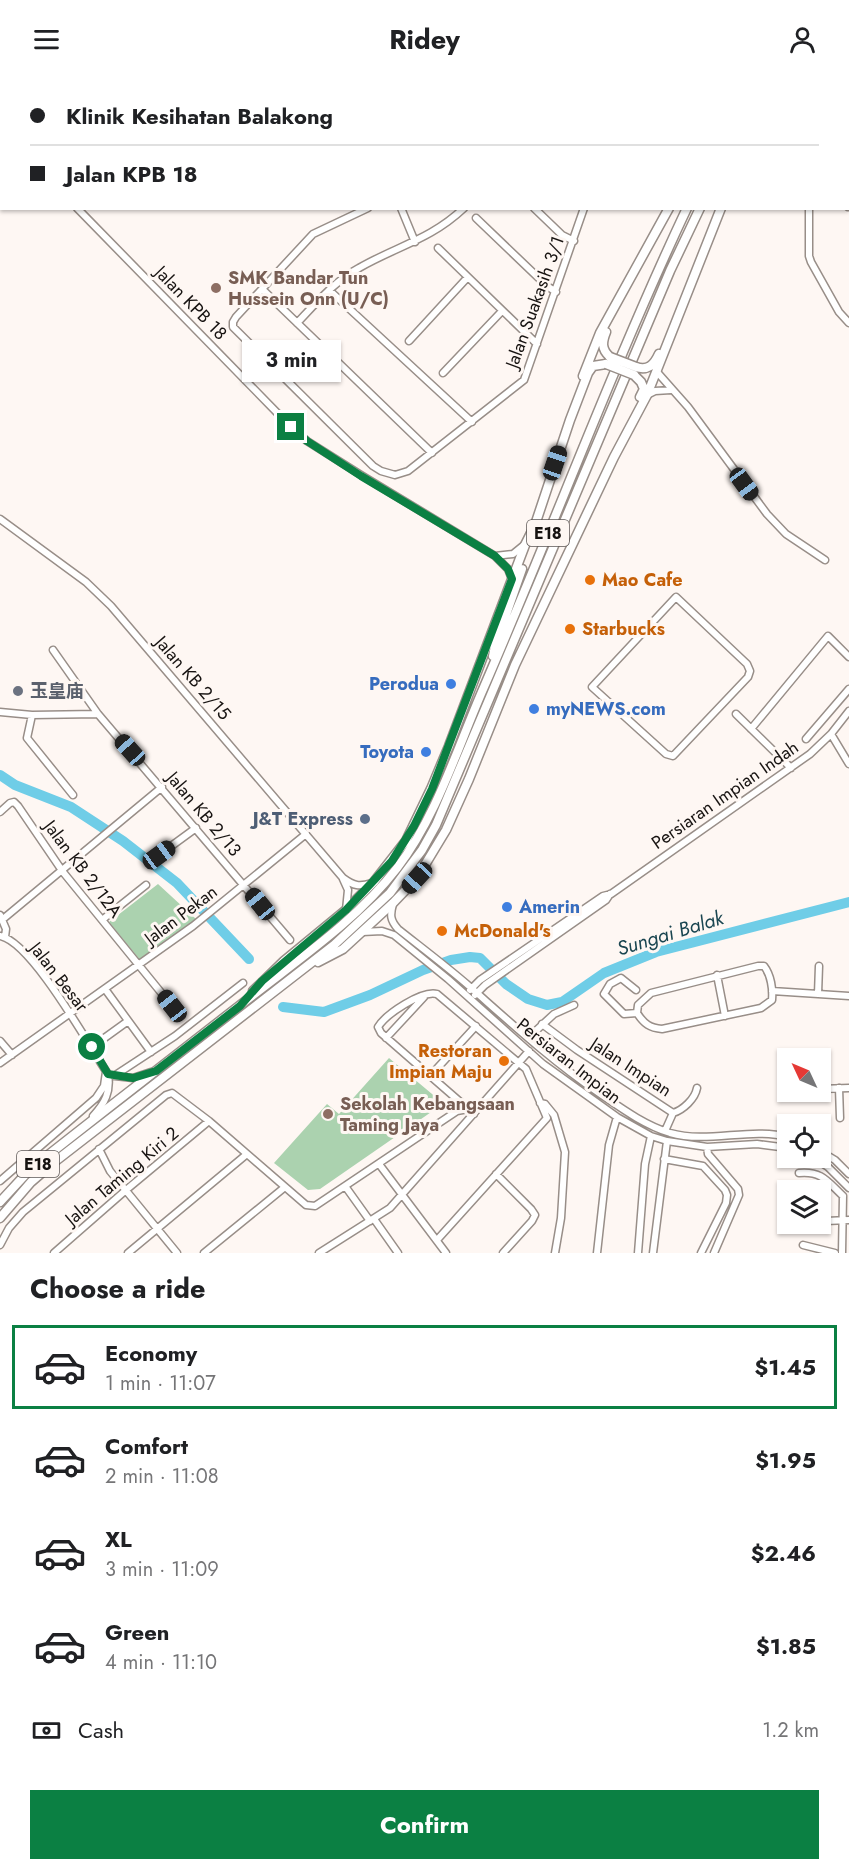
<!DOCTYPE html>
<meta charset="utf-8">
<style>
:root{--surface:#fff;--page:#f6f6f6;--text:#202124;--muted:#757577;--line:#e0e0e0;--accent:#0b8043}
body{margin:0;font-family:Jost,"Noto Sans SC",sans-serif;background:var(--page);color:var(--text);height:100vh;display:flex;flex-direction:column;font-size:22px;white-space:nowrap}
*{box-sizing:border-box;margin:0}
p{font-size:20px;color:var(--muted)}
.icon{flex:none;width:33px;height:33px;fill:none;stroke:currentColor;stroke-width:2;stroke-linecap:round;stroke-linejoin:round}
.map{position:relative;height:1175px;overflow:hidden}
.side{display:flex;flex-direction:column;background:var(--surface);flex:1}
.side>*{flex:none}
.top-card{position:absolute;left:0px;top:0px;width:849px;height:132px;box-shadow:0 2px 4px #0004;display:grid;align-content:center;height:132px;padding:0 30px;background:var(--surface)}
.needle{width:39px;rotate:314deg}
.buttons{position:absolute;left:777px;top:970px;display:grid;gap:12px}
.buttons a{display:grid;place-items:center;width:54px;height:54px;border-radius:0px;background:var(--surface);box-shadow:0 2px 4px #0004;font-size:30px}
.end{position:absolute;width:27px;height:27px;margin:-14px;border:8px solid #0b8043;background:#fff;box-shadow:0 0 0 3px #fff}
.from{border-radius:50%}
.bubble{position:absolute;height:42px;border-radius:0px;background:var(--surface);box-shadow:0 2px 4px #0004;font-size:20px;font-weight:700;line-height:42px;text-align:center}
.car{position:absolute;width:18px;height:36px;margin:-18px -9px;border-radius:8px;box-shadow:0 0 4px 2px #0007;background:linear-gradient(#222 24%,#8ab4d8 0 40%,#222 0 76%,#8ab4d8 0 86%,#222 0)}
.top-card b{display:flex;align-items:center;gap:21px;height:57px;font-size:22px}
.top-card b+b{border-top:2px solid var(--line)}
.top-card i{width:15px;height:15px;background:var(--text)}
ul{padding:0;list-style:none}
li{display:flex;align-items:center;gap:18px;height:84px;margin:0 12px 9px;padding:0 18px;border:3px solid transparent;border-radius:0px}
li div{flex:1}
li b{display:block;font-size:22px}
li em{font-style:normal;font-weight:700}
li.on{border-color:var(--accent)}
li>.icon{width:54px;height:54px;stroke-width:1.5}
h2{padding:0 30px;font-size:27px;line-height:72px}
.pay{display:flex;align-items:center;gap:15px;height:66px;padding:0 30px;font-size:22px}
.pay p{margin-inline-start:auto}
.primary-button{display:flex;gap:12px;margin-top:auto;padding:12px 30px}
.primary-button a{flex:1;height:69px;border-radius:0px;background:var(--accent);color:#fff;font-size:24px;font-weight:700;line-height:69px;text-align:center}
header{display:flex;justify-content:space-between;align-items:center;height:78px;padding:0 30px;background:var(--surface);font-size:27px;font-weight:700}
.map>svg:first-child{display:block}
.green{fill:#abd2af}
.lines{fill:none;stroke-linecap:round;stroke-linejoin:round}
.river{stroke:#6fcde7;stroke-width:10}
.minor-casing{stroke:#988e88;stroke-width:9}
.highway-casing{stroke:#988e88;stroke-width:11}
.minor{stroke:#fff;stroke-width:6}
.highway{stroke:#fff;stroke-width:8}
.highway-bridge-casing{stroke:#988e88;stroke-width:11;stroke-linecap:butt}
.highway-bridge{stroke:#fff;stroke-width:8}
.route{stroke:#0b8043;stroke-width:8}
.education-dot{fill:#8d6e63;stroke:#fef7f3;stroke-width:2}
.food-dot{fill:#e8710a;stroke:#fef7f3;stroke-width:2}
.shop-dot{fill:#3f7fe0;stroke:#fef7f3;stroke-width:2}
.worship-dot{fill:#6b7280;stroke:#fef7f3;stroke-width:2}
.service-dot{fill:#5c6f8a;stroke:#fef7f3;stroke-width:2}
.labels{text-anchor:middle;stroke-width:6;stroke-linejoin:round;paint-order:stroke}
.shield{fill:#fef7f3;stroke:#5c5755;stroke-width:1.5}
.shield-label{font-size:16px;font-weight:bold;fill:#171311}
.education-label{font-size:18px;font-weight:bold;fill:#785e54;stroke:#fef7f3;text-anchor:start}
.street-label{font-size:18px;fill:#171311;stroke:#fef7f3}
.food-label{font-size:18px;font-weight:bold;fill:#c56008;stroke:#fef7f3;text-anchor:start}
.shop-label{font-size:18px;font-weight:bold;fill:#366cbe;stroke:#fef7f3;text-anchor:end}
.worship-label{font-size:18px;font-weight:bold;fill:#5b616d;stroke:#fef7f3;text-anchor:start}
.service-label{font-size:18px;font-weight:bold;fill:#4e5e75;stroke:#fef7f3;text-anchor:end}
.water-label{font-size:20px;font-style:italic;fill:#1a4550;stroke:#fef7f3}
</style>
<header><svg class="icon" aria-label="menu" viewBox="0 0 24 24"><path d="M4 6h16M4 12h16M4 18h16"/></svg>Ridey<svg class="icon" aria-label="person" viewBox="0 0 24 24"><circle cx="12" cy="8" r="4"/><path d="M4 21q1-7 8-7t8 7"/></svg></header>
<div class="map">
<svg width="849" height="1175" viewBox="0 0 849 1175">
<rect width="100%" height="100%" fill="#fef7f3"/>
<path class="green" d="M158 806 196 841 140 882 109 844Z
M389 980 438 1021 437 1030 320 1111 308 1112 274 1085 327 1026 339 1036Z"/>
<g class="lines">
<path class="river" d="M0 697 15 707 71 729 123 763 177 805 249 881
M283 929 324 934 370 917 423 892 451 882 470 879 480 880 506 906 528 921 547 927 562 924 604 895 656 874 849 824"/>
<g class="minor-casing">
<path id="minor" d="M150 0 151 2
M183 0V2
M238 0 239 2
M402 2 403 0
M451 2V0
M468 2V0
M484 2V0
M534 2V0
M621 2V0
M848 14H849
M0 49 2 52
M848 72H849
M848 129H849
M77 130 291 349 307 363 361 397 495 478 508 491 512 501
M368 130 313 156 236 239 233 244V249L373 388 381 393 395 397 408 393 524 302 584 130
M401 130 415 164
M534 130 562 157 574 163
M809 130V178L811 184 839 234 849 245
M476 140 547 208 556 214
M438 170 537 266
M262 211 432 375
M329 212 472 344
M297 245C316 225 335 203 359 190 397 168 430 162 464 130
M409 263 467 200
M657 294 688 329 767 436 786 456 825 482
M443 295 502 233
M647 317 655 313 671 312
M0 441 86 504 111 528 343 800C354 808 359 809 372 805
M495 478 513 476 524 467
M676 519 747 586 750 593 748 599 673 678 666 676 592 609Z
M53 572 98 636 290 862
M0 634 32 637 98 636
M736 636 791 690
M32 637 27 660 73 717
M751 651 828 558 849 579
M831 656 849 686
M806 661 849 611
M0 734 10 725 14 724 18 728 63 794 172 928
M159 777 196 750
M343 801 348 812 346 832
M393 826C390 837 390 842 398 851 422 870 446 888 469 908 511 945 552 983 599 1015 621 1030 644 1047 670 1055 709 1066 749 1049 788 1059
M0 837 6 851 5 859
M3 841 162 709
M102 842 146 807
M362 854 382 853 394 857 448 901 543 986 617 1039 651 1058 667 1063 707 1069 757 1066 788 1070
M0 858C32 864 89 968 108 996 111 1014 105 1025 93 1038
M758 888H764C771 897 773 911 772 922L761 930 662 951C650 950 644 946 637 935L638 927 651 915Z
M717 897 725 938
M105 911 151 974
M470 912 480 902 603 818 611 816 810 676 831 656 849 633
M636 912 621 900 610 906 604 916 624 936 637 935
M772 913 849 918
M818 916 819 888
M475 917 485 907 606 822 610 816
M542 946 577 972 673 1035C683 1032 695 1021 697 1010
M386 960 424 919
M528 960 554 936 574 927
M0 963 12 977
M92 969 128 943
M0 985 193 848 306 756
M114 998 175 958 243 905
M115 998 133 1000 151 994
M430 998 476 948
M839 1010 840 1040
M820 1011 849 1010
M540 1025 545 1026 554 1037 565 1074 561 1140 555 1175
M665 1053 673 1035
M707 1069 708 1076 738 1111 739 1117 714 1175
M99 1071 110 1093 177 1175
M820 1073 835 1082 849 1096
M814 1080 828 1089 849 1110
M664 1081 703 1088 725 1112 727 1117 726 1125 701 1175
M379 1086 446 1175
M799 1095C822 1093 827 1103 843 1118
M496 1096 531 1131 535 1137 532 1143 503 1175
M0 1103 96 1020 104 1008 106 994
M345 1108 370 1143
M374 1141 398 1175
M826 1143 849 1142
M437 1162 547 1040 526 991 437 916C422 912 386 936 378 949L381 955 474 1036
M0 1167 9 1150 23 1134 166 1017 172 1015 209 1043 306 1127 315 1128 448 1039 457 1033 468 1031
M803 1167 835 1175
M54 1175 126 1112 209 1043
M128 1175 247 1076
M204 1175 285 1109
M319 1175 390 1130 529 973
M597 1175 609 1067 617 1039
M638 1175 645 1086 651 1058
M653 1175 667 1063
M842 1175 843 1118"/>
</g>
<g class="highway-casing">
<path id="highway" d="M739 2V0
M748 2 749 0
M762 2 763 0
M770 2V0
M606 254C602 264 601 271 610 279
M636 289C648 293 654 287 659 276
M634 297 641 304 644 311 640 319
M583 298 600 255 669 130
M533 453 570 342 588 295 593 288 606 286
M493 578 495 568 522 491
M318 884 343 871 393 825 417 800 446 752 469 701 515 587 614 379 647 317 721 130
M253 913 284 883 346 832 374 804 406 763 431 711 449 668 525 467 534 449
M0 1124 25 1097 47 1078C118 1022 189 967 261 911 309 874 360 838 397 790 437 738 458 668 484 609 553 450 613 287 687 130
M0 1140 31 1104 53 1085 334 867 390 815 422 772 436 747 670 193 700 130"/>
</g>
<use href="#minor" class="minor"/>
<use href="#highway" class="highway"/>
<g class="highway-bridge-casing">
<path id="highway-bridge" d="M610 279 636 289
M606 286 634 297"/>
</g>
<use href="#highway-bridge" class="highway-bridge"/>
</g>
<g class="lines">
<path class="route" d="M92 969 108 996 133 1000 156 993 240 928 262 903 346 832 392 783 414 748 432 711 512 501 508 491 495 478 361 398 307 363 291 349"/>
</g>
<g class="education-dot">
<circle cx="216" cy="210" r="6"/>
<circle cx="328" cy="1036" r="6"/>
</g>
<g class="food-dot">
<circle cx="590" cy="502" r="6"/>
<circle cx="570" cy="551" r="6"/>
<circle cx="442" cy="853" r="6"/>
<circle cx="504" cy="983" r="6"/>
</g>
<g class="shop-dot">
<circle cx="451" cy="606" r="6"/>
<circle cx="534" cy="631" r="6"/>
<circle cx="426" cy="674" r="6"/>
<circle cx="507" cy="829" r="6"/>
</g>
<circle class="worship-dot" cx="18" cy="613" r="6"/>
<circle class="service-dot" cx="365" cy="741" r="6"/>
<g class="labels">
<g class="shield">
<rect x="527" y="442" width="42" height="26" rx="4.5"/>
<rect x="17" y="1073" width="42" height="26" rx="4.5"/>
</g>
<g class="shield-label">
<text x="548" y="461">E18</text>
<text x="38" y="1092">E18</text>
</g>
<g class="education-label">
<text x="228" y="206">SMK Bandar Tun<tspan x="228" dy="21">Hussein Onn (U/C)</tspan></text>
<text x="340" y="1032">Sekolah Kebangsaan<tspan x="340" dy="21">Taming Jaya</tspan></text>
</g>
<g class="street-label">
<text transform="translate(535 224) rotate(-70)" y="6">Jalan Suakasih 3/1</text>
<text transform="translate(191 225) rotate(46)" y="6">Jalan KPB 18</text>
<text transform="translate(193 600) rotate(49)" y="6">Jalan KB 2/15</text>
<text transform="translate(725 717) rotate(-35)" y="6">Persiaran Impian Indah</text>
<text transform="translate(204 736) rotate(50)" y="6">Jalan KB 2/13</text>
<text transform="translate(83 791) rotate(53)" y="6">Jalan KB 2/12A</text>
<text transform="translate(181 837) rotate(-37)" y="6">Jalan Pekan</text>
<text transform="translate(59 899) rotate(52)" y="6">Jalan Besar</text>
<text transform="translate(569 983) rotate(38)" y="6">Persiaran Impian</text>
<text transform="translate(631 989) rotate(33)" y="6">Jalan Impian</text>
<text transform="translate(122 1098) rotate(-40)" y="6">Jalan Taming Kiri 2</text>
</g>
<g class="food-label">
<text x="602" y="508">Mao Cafe</text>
<text x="582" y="557">Starbucks</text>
<text x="454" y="859">McDonald's</text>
<text x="492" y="979" text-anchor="end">Restoran<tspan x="492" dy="21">Impian Maju</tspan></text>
</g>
<g class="shop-label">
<text x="439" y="612">Perodua</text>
<text x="546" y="637" text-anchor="start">myNEWS.com</text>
<text x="414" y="680">Toyota</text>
<text x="519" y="835" text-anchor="start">Amerin</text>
</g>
<g class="worship-label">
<text x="30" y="619">玉皇庙</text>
</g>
<g class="service-label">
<text x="353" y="747">J&amp;T Express</text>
</g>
<g class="water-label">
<text transform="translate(670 855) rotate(-17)" y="7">Sungai Balak</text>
</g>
</g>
</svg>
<div class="buttons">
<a><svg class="needle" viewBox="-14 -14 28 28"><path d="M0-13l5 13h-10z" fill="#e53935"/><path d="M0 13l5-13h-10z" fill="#757577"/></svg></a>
<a><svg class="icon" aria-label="locate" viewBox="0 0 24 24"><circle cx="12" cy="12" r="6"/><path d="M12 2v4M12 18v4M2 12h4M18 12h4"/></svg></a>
<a><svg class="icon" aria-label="layers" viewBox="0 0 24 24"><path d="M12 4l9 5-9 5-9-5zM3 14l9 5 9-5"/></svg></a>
</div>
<i class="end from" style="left:92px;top:969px"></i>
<i class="end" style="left:291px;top:349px"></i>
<div class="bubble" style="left:242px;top:262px;width:99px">3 min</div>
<i class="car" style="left:555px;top:385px;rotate:19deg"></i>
<i class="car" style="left:744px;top:406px;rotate:144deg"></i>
<i class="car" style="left:130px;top:672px;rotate:318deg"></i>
<i class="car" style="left:159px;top:777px;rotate:54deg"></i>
<i class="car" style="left:417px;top:800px;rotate:223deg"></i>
<i class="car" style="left:260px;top:826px;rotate:321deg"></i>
<i class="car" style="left:172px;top:928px;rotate:322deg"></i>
<div class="top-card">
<b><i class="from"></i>Klinik Kesihatan Balakong</b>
<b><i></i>Jalan KPB 18</b>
</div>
</div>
<section class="side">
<h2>Choose a ride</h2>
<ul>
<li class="on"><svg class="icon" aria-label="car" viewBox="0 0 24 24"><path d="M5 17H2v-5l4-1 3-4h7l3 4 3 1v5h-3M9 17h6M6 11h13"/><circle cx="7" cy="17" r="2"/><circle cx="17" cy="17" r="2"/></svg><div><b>Economy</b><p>1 min · 11:07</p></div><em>$1.45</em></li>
<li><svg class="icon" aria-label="car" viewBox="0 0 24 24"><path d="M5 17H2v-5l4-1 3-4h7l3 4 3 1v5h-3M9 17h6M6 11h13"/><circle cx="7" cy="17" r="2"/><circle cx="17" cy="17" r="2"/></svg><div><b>Comfort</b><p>2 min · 11:08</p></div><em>$1.95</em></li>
<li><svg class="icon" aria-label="car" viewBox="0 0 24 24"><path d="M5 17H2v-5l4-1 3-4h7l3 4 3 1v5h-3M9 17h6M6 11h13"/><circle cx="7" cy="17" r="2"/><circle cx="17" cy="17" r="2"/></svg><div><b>XL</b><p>3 min · 11:09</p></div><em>$2.46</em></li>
<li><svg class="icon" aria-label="car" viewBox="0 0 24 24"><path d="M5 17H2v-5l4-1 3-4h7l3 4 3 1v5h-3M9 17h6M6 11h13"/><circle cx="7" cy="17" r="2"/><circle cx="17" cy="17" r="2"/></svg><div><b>Green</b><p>4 min · 11:10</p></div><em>$1.85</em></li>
</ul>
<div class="pay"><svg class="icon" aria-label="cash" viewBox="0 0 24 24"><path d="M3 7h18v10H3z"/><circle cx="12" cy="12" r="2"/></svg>Cash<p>1.2 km</p></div>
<div class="primary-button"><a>Confirm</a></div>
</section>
